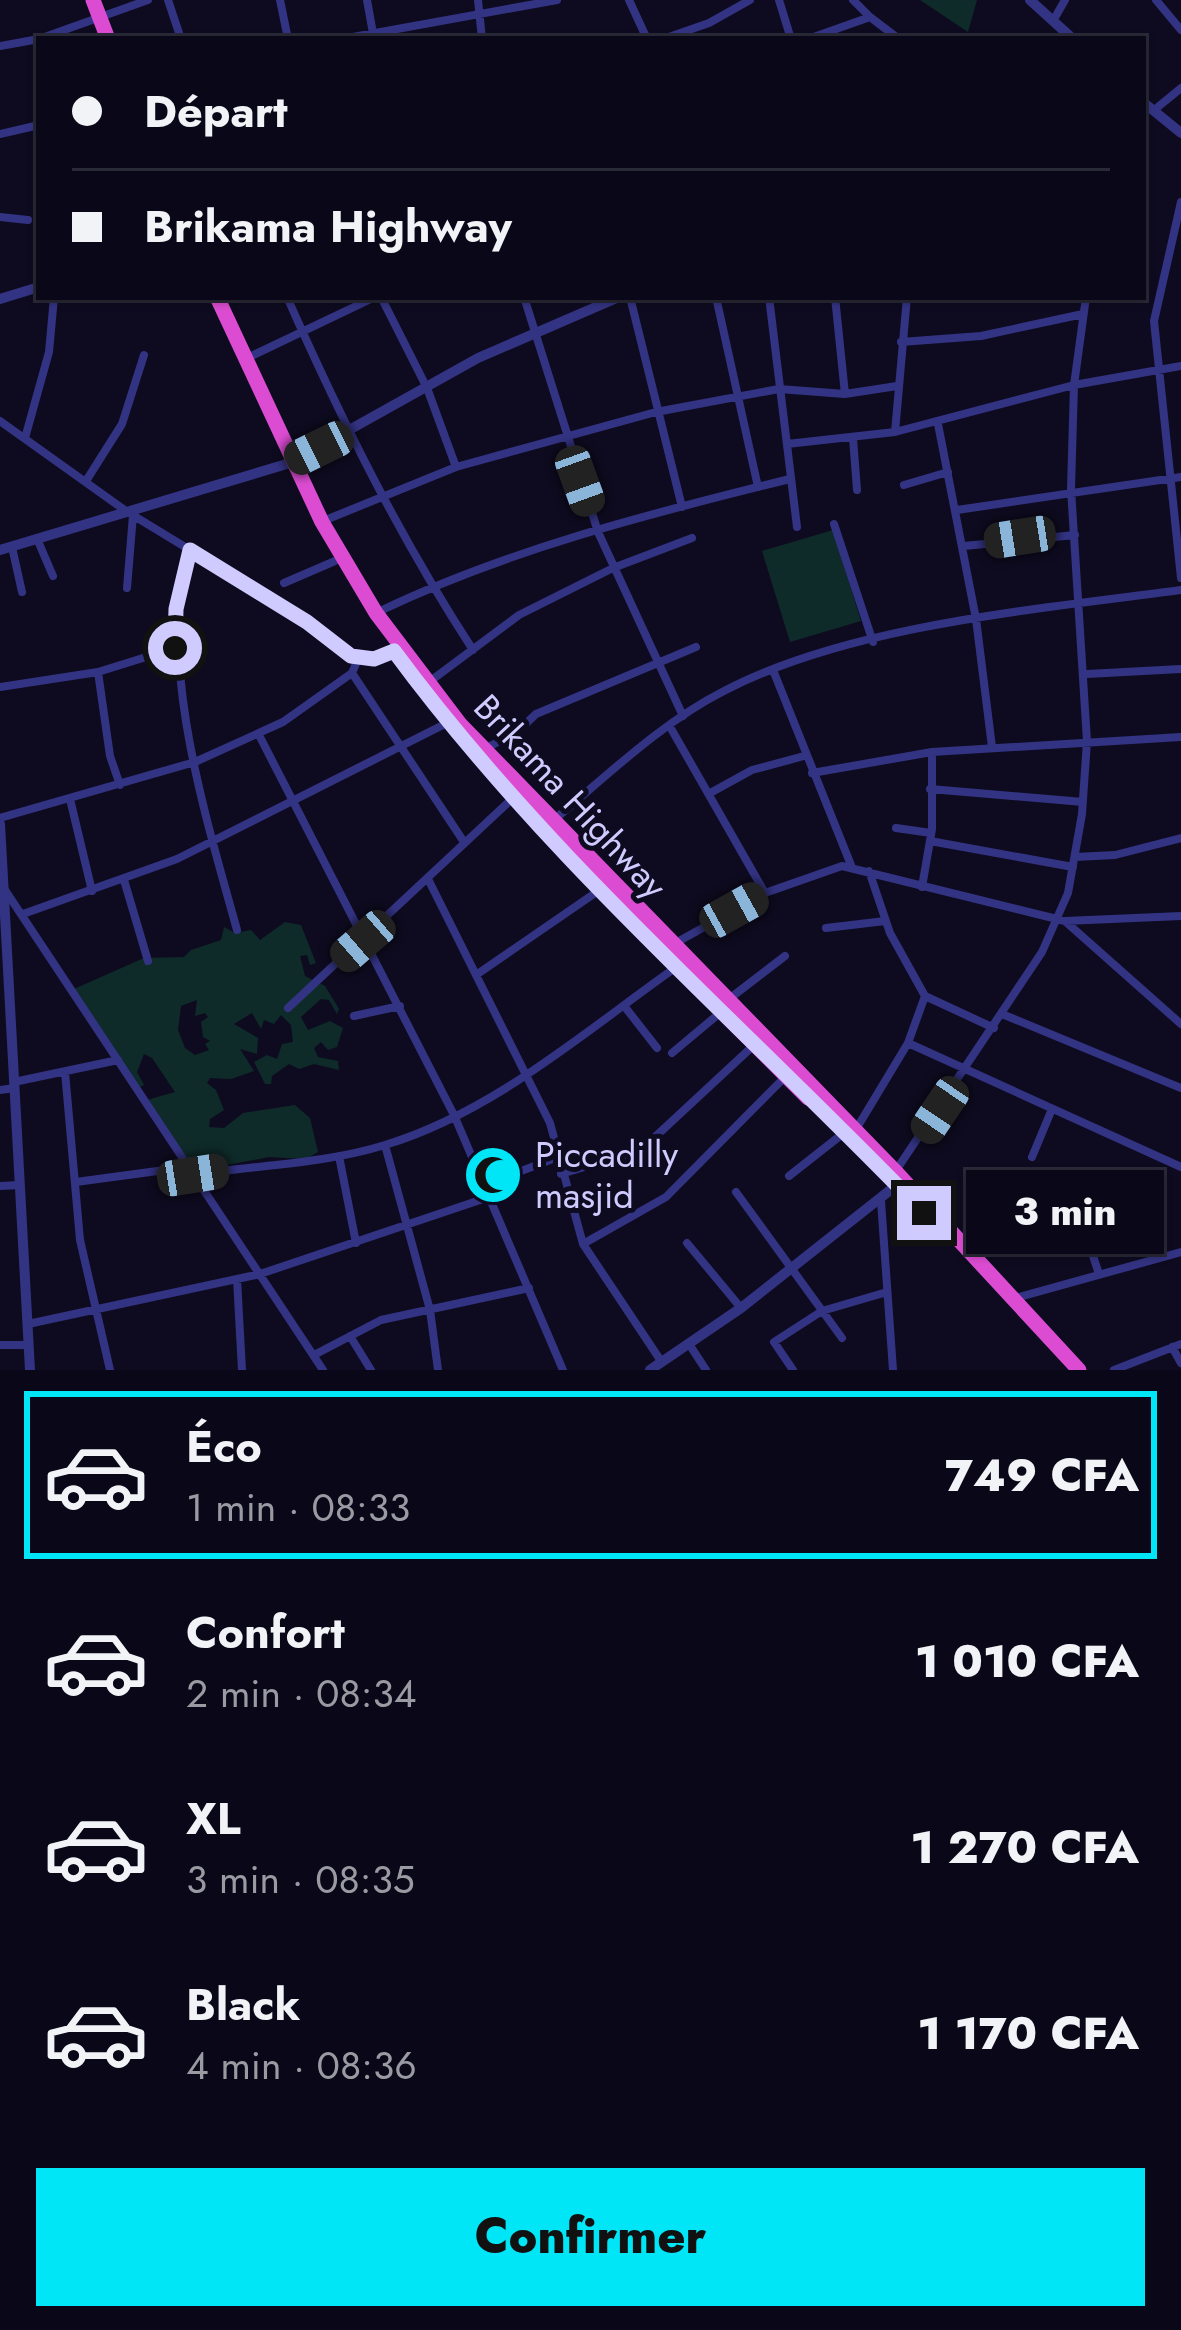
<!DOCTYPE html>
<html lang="fr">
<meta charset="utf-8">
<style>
:root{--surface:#0a0818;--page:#131121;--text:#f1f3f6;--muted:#999aa2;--line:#2a2937;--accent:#00e6f6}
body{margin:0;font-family:Jost,sans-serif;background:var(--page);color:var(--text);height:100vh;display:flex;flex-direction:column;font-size:45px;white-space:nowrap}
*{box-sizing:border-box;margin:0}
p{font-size:39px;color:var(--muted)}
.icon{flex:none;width:66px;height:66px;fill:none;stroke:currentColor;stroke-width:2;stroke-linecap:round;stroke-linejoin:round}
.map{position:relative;height:1370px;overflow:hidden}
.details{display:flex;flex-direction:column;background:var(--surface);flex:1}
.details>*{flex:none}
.banner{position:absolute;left:36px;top:36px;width:1110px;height:264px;border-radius:0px;box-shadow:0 3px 9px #0004,0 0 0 3px var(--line);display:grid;align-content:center;height:264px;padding:0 36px;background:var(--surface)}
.end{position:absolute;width:54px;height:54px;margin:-27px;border:15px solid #cfcbff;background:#111;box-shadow:0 0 0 6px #111}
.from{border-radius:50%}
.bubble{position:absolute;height:84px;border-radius:0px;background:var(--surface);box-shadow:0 3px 9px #0004,0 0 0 3px var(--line);font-size:39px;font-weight:800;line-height:84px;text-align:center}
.car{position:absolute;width:36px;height:72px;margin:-36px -18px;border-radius:15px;box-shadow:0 0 9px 3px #0007;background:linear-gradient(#222 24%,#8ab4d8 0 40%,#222 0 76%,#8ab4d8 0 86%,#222 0)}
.banner b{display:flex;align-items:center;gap:42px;height:114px;font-size:45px}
.banner b+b{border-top:3px solid var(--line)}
.banner i{width:30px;height:30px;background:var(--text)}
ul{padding:21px 0 0;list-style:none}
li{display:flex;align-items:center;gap:36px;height:168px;margin:0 24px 18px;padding:0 12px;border:6px solid transparent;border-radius:0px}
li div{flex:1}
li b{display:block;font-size:45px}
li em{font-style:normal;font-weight:800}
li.selected{border-color:var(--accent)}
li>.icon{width:108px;height:108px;stroke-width:1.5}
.action{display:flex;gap:24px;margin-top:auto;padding:24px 36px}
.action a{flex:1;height:138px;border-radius:0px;background:var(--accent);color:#111;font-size:48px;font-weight:800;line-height:138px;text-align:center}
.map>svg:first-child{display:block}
.green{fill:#0e2b29;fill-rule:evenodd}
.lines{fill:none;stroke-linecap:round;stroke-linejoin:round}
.minor{stroke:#333383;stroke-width:8}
.tertiary{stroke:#333383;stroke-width:10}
.trunk{stroke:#dc4cd2;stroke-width:15}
.route{stroke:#cfcbff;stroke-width:15}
.labels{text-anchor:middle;stroke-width:10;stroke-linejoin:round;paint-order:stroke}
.street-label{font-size:36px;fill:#cfcbff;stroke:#0e0b20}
.poi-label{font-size:36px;fill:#cfcbff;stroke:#0e0b20;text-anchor:start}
</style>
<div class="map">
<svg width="1181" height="1370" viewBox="0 0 1181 1370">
<rect width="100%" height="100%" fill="#0e0b20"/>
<path class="green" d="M920 0H977L968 32Z
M833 530 861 621 790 642 762 551Z
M285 922 301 925 316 963 310 965 307 955 300 956 305 976 325 986 339 1009 337 1014 329 1000 321 999 301 1017 308 1030 330 1021 343 1028 337 1047 328 1050 321 1042 314 1048 318 1057 338 1061 339 1070 314 1064 299 1069 289 1064 272 1076 271 1084H265L254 1062 267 1055 277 1059 282 1044 293 1042 291 1025 281 1015 274 1024 264 1020 261 1029 252 1013 234 1024 258 1038 257 1054 240 1049 254 1071 231 1079 210 1078 207 1083 216 1090 224 1110 210 1119 209 1127 224 1128 243 1113 295 1105 310 1118 318 1152 306 1159 269 1157 196 1171 147 1100 175 1092 152 1058 144 1054 137 1072 144 1085 140 1087 74 989 144 958 184 957 191 950 221 940 224 927 235 933 251 930 260 940ZM197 1000 195 1016 205 1013 208 1017 201 1022 203 1037 210 1041 205 1044 209 1050 195 1055 185 1048 178 1030 181 1006Z"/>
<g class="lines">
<path class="minor" d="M168 0 181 39
M280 0 288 39
M367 0 374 39
M478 0 482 39
M629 0 647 39
M779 0 791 39
M853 0 870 17
M1156 0 1181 30
M1053 21 1065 0
M39 39 148 0
M342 39 557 0
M663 39 709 23 750 0
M808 39 870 17 899 39
M0 46 39 39
M1153 111 1181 88
M0 134 39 125
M1181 202 1154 321 1181 578
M0 217 28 220
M287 297C341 419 400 538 473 650
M381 297 427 388 456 467
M524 297 598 532 683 716
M630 297 682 507
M716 297 758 487
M769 297 797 527
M835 297 845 394
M901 342 981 336 1083 314
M245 359 375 297
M0 421 126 511 292 612 351 657 374 659 401 647
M938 424 976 619 992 747
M895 432 907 297
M25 438 49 352 54 297
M853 438 857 490
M787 444 895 432 1074 385 1181 366
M86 481 122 424 144 355
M904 485 948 472
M957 510 1181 477
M323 521 456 467 656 412 779 389 845 394 897 386
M834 524 873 642
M38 541 53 576
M964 546 1075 535
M12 547 22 592
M190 550C155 658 207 821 237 930
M284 583 335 561
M127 588 133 515
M378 612C506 550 652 513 790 479
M773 670 851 865
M98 672 110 756 120 785
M352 673 464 842
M1087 674 1181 669
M429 682 519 615 613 568 692 538
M0 687 98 672 175 648
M669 725 765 893
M259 735 454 1115 563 1370
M484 749 516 733 536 714 696 647
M812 773 932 752 1181 737
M930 789 1083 802
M712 792 752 770 804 756
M70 799 92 891
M0 818 195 762 283 722 352 673 358 659
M555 819C609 774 661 723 724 691 850 625 1040 609 1181 590
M896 828 931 833
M930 841 1073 867
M1075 857 1115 855 1181 838
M869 871 890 933 925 996 994 1028
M428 879 550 1123 583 1244 661 1361
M124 880 148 961
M3 887 323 1370
M922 887 932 829V752
M23 914 177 859 449 722
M1066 922 1181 1024
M826 928 885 921
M672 945 765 893 842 866 1065 921 1181 916
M476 975 601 889
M729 999 785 956
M625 1007 657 1048
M288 1008 515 796
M1002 1014 1181 1088
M354 1016 400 1006
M908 1043 1181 1167
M672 1053 721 1012
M65 1072 80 1240 110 1370
M14 1082 118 1060
M0 1090 15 1088
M855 1131 908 1043 925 996
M385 1145 430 1310 438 1370
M339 1156 356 1243
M1032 1157 1052 1109
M895 1172 1042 952 1068 893 1082 814 1087 741 1071 489 1074 385 1086 297
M561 1174 641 1150 753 1046
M193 1175C256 1165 324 1164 385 1145 494 1112 584 1032 675 968
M789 1176 845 1132
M76 1182 187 1167
M487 1184 558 1157
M0 1186 20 1185
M736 1192 842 1338
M1073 1196 1099 1274
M881 1201 893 1370
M687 1243 741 1308
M583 1244 666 1197 785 1077
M237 1279 242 1370
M1016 1298 1181 1252
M28 1324 260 1274 492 1196
M350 1336 371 1370
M689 1344 706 1370
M0 1345H29
M1172 1347 1181 1363
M314 1355 381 1320 529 1288
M793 1370 774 1342 822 1311 887 1292
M1114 1370 1181 1344"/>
<path class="tertiary" d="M1030 0 1073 39
M1143 102 1181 133
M0 299 39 287
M0 550 290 463 478 358 619 297
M0 824 30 1370
M650 1370 741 1308 903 1180"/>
<path class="trunk" d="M93 0 108 39
M217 297 322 522 376 613 460 724 896 1172 1079 1370
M549 832 698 988
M723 1013 808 1098"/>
</g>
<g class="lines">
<path class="route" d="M175 648 176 609 190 550 307 622 351 656 374 659 394 651C547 859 746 1028 924 1213"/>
</g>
<defs>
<g id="mosque-disc" transform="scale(3)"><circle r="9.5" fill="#00e6f6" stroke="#0e0b20"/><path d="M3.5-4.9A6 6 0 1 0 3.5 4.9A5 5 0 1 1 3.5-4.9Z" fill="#111"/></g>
</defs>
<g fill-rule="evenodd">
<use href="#mosque-disc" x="493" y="1175"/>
</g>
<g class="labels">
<g class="street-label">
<text transform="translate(571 796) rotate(47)" y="13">Brikama Highway</text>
</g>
<g class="poi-label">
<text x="535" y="1167">Piccadilly<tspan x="535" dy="41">masjid</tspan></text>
</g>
</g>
</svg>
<i class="end from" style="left:175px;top:648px"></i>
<i class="end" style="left:924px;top:1213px"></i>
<div class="bubble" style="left:966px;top:1170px;width:198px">3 min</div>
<i class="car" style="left:319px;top:448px;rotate:244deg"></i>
<i class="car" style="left:580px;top:481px;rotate:160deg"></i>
<i class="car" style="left:1020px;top:537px;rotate:261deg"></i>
<i class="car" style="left:734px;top:910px;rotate:61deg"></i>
<i class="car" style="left:363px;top:941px;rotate:229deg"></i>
<i class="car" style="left:940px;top:1110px;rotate:214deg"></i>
<i class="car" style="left:193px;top:1175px;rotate:81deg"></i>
<div class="banner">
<b><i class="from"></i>Départ</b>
<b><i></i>Brikama Highway</b>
</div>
</div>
<section class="details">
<ul>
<li class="selected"><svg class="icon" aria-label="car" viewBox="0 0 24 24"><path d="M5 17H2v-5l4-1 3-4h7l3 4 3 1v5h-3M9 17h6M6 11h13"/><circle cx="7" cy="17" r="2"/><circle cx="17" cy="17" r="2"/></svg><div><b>Éco</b><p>1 min · 08:33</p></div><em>749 CFA</em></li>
<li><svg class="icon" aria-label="car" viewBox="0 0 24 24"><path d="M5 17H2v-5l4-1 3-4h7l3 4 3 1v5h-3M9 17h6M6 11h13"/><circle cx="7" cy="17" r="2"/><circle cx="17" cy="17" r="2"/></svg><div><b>Confort</b><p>2 min · 08:34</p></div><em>1 010 CFA</em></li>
<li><svg class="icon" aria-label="car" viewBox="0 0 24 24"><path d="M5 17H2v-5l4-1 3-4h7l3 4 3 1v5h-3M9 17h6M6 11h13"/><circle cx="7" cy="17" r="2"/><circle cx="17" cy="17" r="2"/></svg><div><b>XL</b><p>3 min · 08:35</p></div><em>1 270 CFA</em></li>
<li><svg class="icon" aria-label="car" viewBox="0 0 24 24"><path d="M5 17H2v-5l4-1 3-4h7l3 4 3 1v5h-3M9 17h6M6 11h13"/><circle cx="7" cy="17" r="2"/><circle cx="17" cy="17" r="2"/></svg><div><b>Black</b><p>4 min · 08:36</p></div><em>1 170 CFA</em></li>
</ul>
<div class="action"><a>Confirmer</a></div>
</section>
